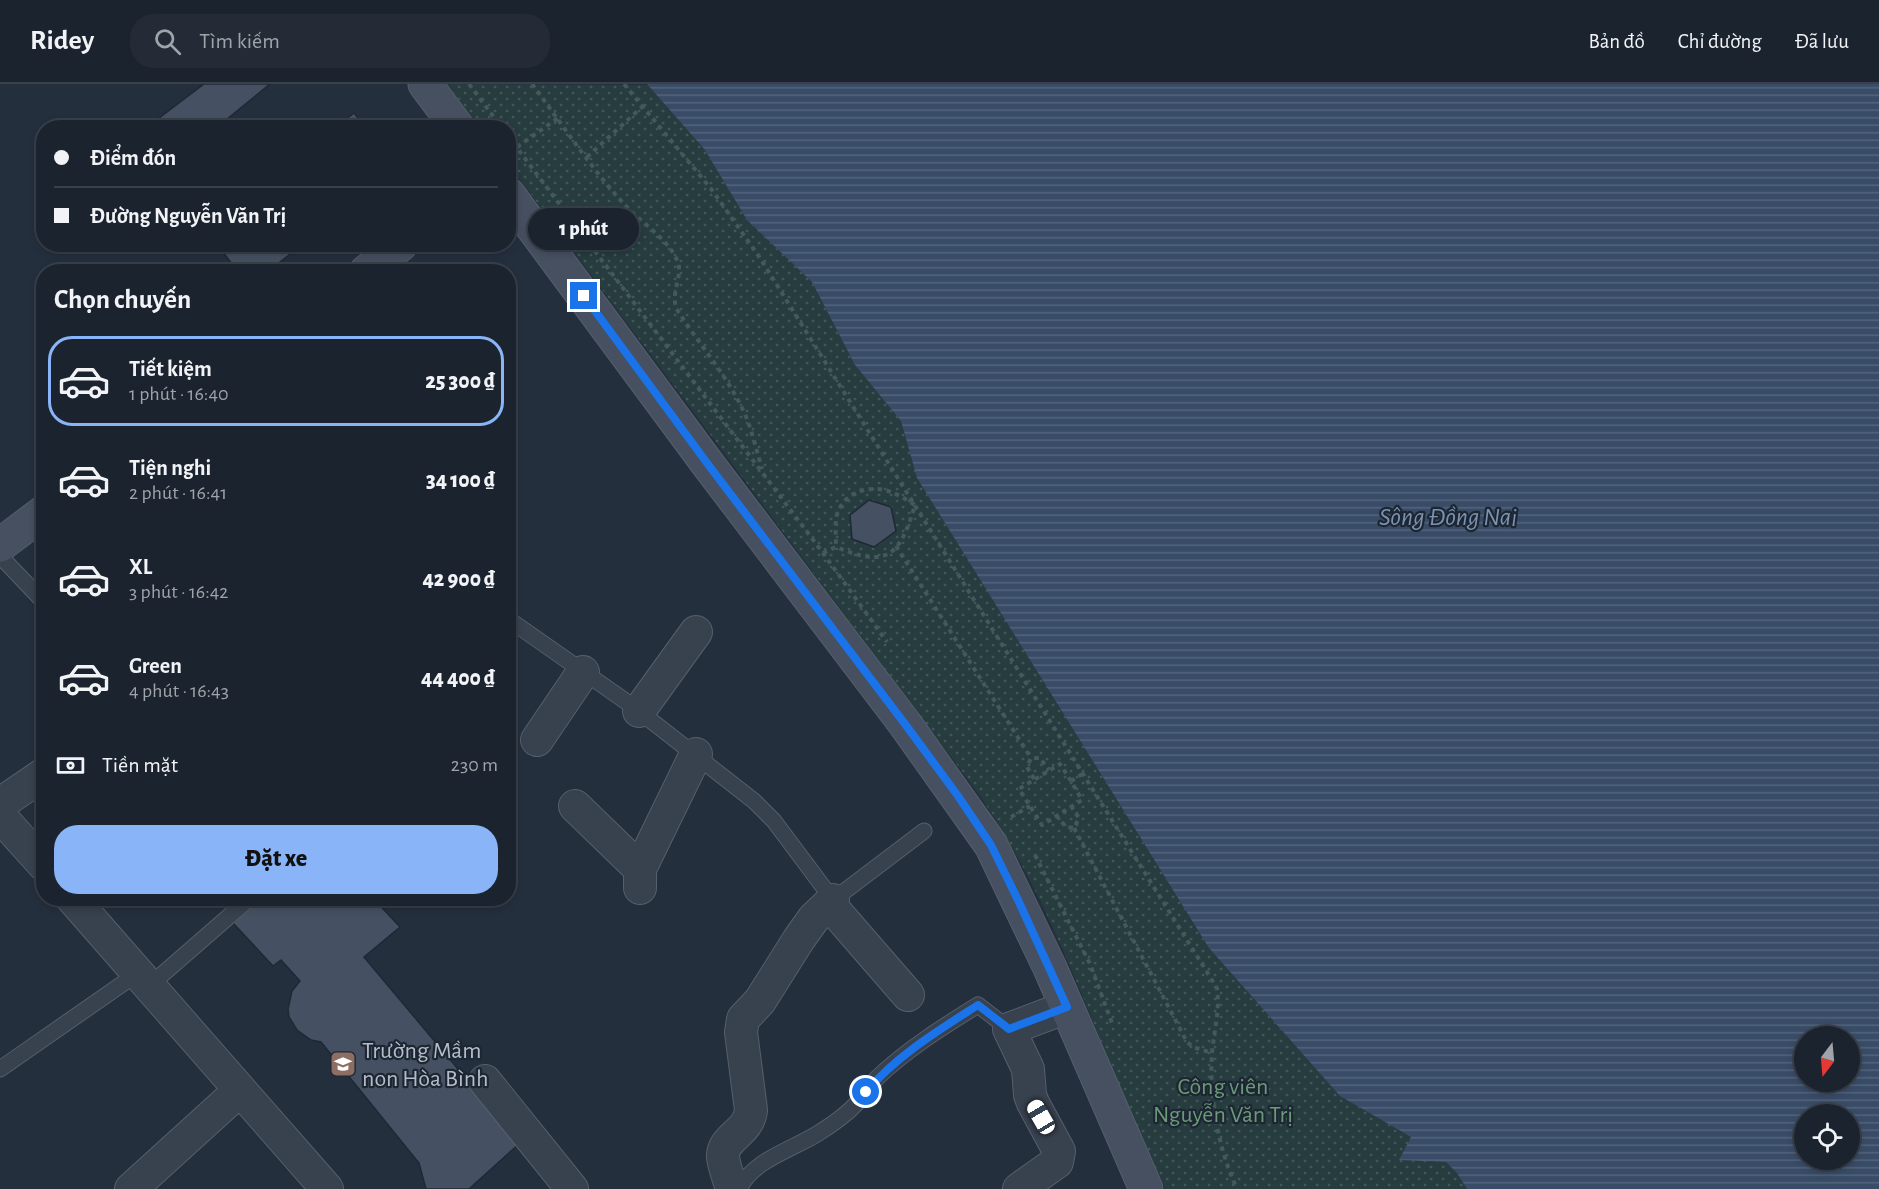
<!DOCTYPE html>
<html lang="vi">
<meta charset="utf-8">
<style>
:root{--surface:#1b232e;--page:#242b36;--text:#f1f3f6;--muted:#a0a4aa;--line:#39404a;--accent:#8ab4f8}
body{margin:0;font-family:"Alegreya Sans",sans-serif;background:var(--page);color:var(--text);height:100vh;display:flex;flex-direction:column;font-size:22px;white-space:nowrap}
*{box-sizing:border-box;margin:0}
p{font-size:20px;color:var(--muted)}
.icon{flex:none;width:33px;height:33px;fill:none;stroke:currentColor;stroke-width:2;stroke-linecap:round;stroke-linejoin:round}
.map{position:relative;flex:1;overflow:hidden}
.drawer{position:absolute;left:36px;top:180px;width:480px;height:642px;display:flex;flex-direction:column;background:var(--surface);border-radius:24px;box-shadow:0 3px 9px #0003,0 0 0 2px var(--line)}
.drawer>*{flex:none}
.banner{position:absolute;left:36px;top:36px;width:480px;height:132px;border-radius:24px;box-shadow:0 3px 9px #0003,0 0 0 2px var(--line);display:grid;align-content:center;height:132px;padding:0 18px;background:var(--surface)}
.needle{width:39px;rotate:196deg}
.tools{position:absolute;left:1794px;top:942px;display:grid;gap:12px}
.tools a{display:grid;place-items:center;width:66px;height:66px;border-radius:50%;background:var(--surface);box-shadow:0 3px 9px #0003,0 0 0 2px var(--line);font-size:30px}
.end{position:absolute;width:27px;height:27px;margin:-14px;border:8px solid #1a73e8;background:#fff;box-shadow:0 0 0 3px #fff}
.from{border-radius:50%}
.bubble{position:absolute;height:42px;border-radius:21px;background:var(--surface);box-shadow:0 3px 9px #0003,0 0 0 2px var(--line);font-size:20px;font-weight:800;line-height:42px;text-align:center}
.car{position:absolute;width:18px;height:36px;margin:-18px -9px;border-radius:8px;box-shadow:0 0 4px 2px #0007;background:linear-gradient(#fff 24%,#345 0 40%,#fff 0 76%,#345 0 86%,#fff 0)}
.banner b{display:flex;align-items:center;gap:21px;height:57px;font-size:22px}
.banner b+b{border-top:2px solid var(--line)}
.banner i{width:15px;height:15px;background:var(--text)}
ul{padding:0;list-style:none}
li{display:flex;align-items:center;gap:18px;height:90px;margin:0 12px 9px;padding:0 6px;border:3px solid transparent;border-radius:24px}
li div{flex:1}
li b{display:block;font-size:22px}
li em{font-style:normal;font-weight:800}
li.active{border-color:var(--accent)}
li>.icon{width:54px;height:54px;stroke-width:1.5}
h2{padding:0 18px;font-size:27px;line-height:72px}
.pay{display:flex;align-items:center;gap:15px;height:66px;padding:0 18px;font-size:22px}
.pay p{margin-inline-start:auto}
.primary-button{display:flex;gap:12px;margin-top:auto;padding:12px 18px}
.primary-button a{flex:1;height:69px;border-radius:24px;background:var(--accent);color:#111;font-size:24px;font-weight:800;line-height:69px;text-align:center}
header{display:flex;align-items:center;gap:36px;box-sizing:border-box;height:84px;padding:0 30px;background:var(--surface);border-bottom:2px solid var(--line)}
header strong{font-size:28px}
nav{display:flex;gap:33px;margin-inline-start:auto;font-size:21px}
.search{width:420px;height:54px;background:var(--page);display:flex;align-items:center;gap:15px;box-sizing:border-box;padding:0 21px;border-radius:24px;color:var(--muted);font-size:22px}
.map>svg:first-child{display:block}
.green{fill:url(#green-dots)}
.water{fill:url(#water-rules);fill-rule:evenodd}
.building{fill:#455162;stroke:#1f2835;stroke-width:1.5}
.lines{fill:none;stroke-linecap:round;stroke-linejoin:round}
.lane-casing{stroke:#565f6c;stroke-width:17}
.street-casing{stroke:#565f6c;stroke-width:34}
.secondary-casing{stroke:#565f6c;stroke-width:35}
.path{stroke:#44595c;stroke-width:4;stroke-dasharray:4.5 4.5;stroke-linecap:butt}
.lane{stroke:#38414e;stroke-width:15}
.street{stroke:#38414e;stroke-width:32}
.secondary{stroke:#465061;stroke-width:33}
.route{stroke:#1a73e8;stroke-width:8}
.labels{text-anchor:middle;stroke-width:4.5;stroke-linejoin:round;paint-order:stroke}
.poi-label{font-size:24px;fill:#b4bcc9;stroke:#1d2633;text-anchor:start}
.park-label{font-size:24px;fill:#6b9a76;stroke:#1d2633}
.water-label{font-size:26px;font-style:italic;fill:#7c92b1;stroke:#1d2633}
</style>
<header>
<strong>Ridey</strong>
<div class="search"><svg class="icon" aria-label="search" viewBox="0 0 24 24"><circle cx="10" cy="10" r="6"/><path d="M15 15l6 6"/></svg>Tìm kiếm</div>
<nav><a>Bản đồ</a><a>Chỉ đường</a><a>Đã lưu</a></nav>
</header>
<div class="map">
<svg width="1879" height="1105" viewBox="0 0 1879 1105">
<defs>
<pattern id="green-dots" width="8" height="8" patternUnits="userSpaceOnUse" patternTransform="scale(1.5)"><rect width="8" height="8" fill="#263c3f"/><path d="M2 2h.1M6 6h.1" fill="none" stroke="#435659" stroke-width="1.8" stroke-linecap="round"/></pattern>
<pattern id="water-rules" width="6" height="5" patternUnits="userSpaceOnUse" patternTransform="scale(1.5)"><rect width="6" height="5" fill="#394c67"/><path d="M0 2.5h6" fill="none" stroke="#53647b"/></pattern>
</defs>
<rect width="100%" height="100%" fill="#242f3e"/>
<path class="green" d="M447 0 648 1 705 66 747 136 812 198 855 281 901 337 917 394 1209 864 1340 1012 1411 1053 1400 1076 1446 1078 1457 1089 1467 1105H1166C1108 989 1071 863 1005 751 997 737 987 723 978 709L509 81 508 44 480 43Z"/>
<path class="water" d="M647 0H1879V1105H1467L1457 1089 1446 1078 1399 1076 1411 1053 1340 1012 1209 864 917 394 901 337 855 281 812 198 747 136 705 66ZM1804 952H1850V998H1804ZM1804 1030H1850V1076H1804Z"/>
<path class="building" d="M204 0H270L216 44H146Z
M354 29 366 44H335Z
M217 160H287L293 168 267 188H238Z
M869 416 891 423 896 447 874 463 852 455 850 431Z
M261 814H373L400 843 364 873 520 1059 469 1105H426L419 1079 321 958 311 956 297 946 289 933 288 925 292 907 300 897 281 876 273 882 233 839Z"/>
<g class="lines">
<g class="lane-casing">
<path id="lane" d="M0 472 44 518
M508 535 631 621 754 717 774 737 833 816 924 747
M149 902 250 814
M0 985 138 889
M739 1105C753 1076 791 1066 817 1050 830 1042 846 1031 857 1019 864 1011 870 1002 877 994 906 966 944 942 978 921L1009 945"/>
</g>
<g class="street-casing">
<path id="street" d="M639 627 696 548
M537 656 583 588
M0 720 44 690
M575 722 640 785
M0 732 44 781
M640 804V785L696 670
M72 814 327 1105
M829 820 908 911
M485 997 572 1105
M131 1105 240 1006
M732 1105C729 1095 724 1083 723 1073 722 1053 749 1049 751 1026L741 948 743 935 760 917 799 855 814 834 833 816
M1019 1105 1057 1078 1059 1067 1033 1019 1030 1011 1028 985 1009 945 1067 923"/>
</g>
<g class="secondary-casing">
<path id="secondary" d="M425 0 458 44
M508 110 707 379 905 640 991 761 1050 884 1146 1105
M366 188 401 160
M0 461 44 428"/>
</g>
<path class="path" d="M469 0 502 44
M532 0C562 40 590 83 624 120 639 137 669 156 677 176 684 191 671 205 676 224 699 261 730 294 747 335 753 351 757 368 762 385
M624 0 712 106 760 174 1217 904C1220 927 1214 947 1212 969 1209 1013 1218 1064 1237 1105
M508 52 823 469 887 558
M517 63 558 34
M587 73 643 22
M896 462 1031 674
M823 469 836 463C888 485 900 471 915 421 907 416 899 411 891 408 868 399 840 410 836 435 835 444 836 454 836 463
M1034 695 1027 683 1031 674H1040L1049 686
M1071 697 1060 680 1019 705 1042 741 1082 716 1071 697 1084 689
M1056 731 1066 743 1074 744 1079 734 1071 722
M1011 733 1030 722
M1074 744 1187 958 1193 963 1212 969
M1035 771 1090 880 1112 939"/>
<use href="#lane" class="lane"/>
<use href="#street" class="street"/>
<use href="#secondary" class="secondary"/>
</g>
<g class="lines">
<path class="route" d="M584 212 707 379 905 640 958 712 991 761 1018 816 1067 923 1009 945 978 921C939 946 896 972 866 1008"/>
</g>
<defs>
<g id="school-square" transform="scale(1.35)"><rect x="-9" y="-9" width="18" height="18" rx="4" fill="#8d6e63" stroke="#1d2633"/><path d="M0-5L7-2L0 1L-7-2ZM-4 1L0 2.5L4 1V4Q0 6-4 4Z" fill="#fff"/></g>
</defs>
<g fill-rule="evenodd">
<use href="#school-square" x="343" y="980"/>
</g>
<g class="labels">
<g class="poi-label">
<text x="362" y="974">Trường Mầm<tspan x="362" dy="28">non Hòa Bình</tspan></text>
</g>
<g class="park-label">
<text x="1223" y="1010">Công viên<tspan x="1223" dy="28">Nguyễn Văn Trị</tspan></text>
</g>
<g class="water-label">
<text x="1448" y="441">Sông Đồng Nai</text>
</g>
</g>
</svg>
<div class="tools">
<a><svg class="needle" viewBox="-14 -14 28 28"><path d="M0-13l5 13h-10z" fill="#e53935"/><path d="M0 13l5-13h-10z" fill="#a0a4aa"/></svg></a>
<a><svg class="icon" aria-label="locate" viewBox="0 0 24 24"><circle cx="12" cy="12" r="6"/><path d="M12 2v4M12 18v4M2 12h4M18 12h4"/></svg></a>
</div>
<i class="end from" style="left:866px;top:1008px"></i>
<i class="end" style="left:584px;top:212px"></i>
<div class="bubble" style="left:528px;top:124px;width:111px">1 phút</div>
<i class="car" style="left:1041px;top:1033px;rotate:330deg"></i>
<div class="banner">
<b><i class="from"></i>Điểm đón</b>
<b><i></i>Đường Nguyễn Văn Trị</b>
</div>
<section class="drawer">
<h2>Chọn chuyến</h2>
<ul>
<li class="active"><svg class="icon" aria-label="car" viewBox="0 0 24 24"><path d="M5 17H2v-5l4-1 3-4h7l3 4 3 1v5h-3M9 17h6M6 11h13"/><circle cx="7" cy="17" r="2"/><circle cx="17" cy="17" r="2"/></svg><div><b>Tiết kiệm</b><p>1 phút · 16:40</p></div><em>25 300 ₫</em></li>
<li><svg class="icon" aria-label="car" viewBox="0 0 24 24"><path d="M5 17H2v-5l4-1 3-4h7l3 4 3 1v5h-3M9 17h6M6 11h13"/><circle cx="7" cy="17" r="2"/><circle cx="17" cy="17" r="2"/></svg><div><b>Tiện nghi</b><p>2 phút · 16:41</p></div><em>34 100 ₫</em></li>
<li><svg class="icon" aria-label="car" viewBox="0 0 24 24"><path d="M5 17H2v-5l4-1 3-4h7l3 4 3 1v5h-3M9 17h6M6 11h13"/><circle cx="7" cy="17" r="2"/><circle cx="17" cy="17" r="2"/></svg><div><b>XL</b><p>3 phút · 16:42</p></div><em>42 900 ₫</em></li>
<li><svg class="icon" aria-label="car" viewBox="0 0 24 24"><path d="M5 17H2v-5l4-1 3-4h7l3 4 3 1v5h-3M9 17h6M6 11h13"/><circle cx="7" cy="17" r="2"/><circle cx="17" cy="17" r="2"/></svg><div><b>Green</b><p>4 phút · 16:43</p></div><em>44 400 ₫</em></li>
</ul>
<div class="pay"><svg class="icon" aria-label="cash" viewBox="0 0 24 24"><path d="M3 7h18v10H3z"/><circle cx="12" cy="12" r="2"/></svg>Tiền mặt<p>230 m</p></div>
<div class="primary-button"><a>Đặt xe</a></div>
</section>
</div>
